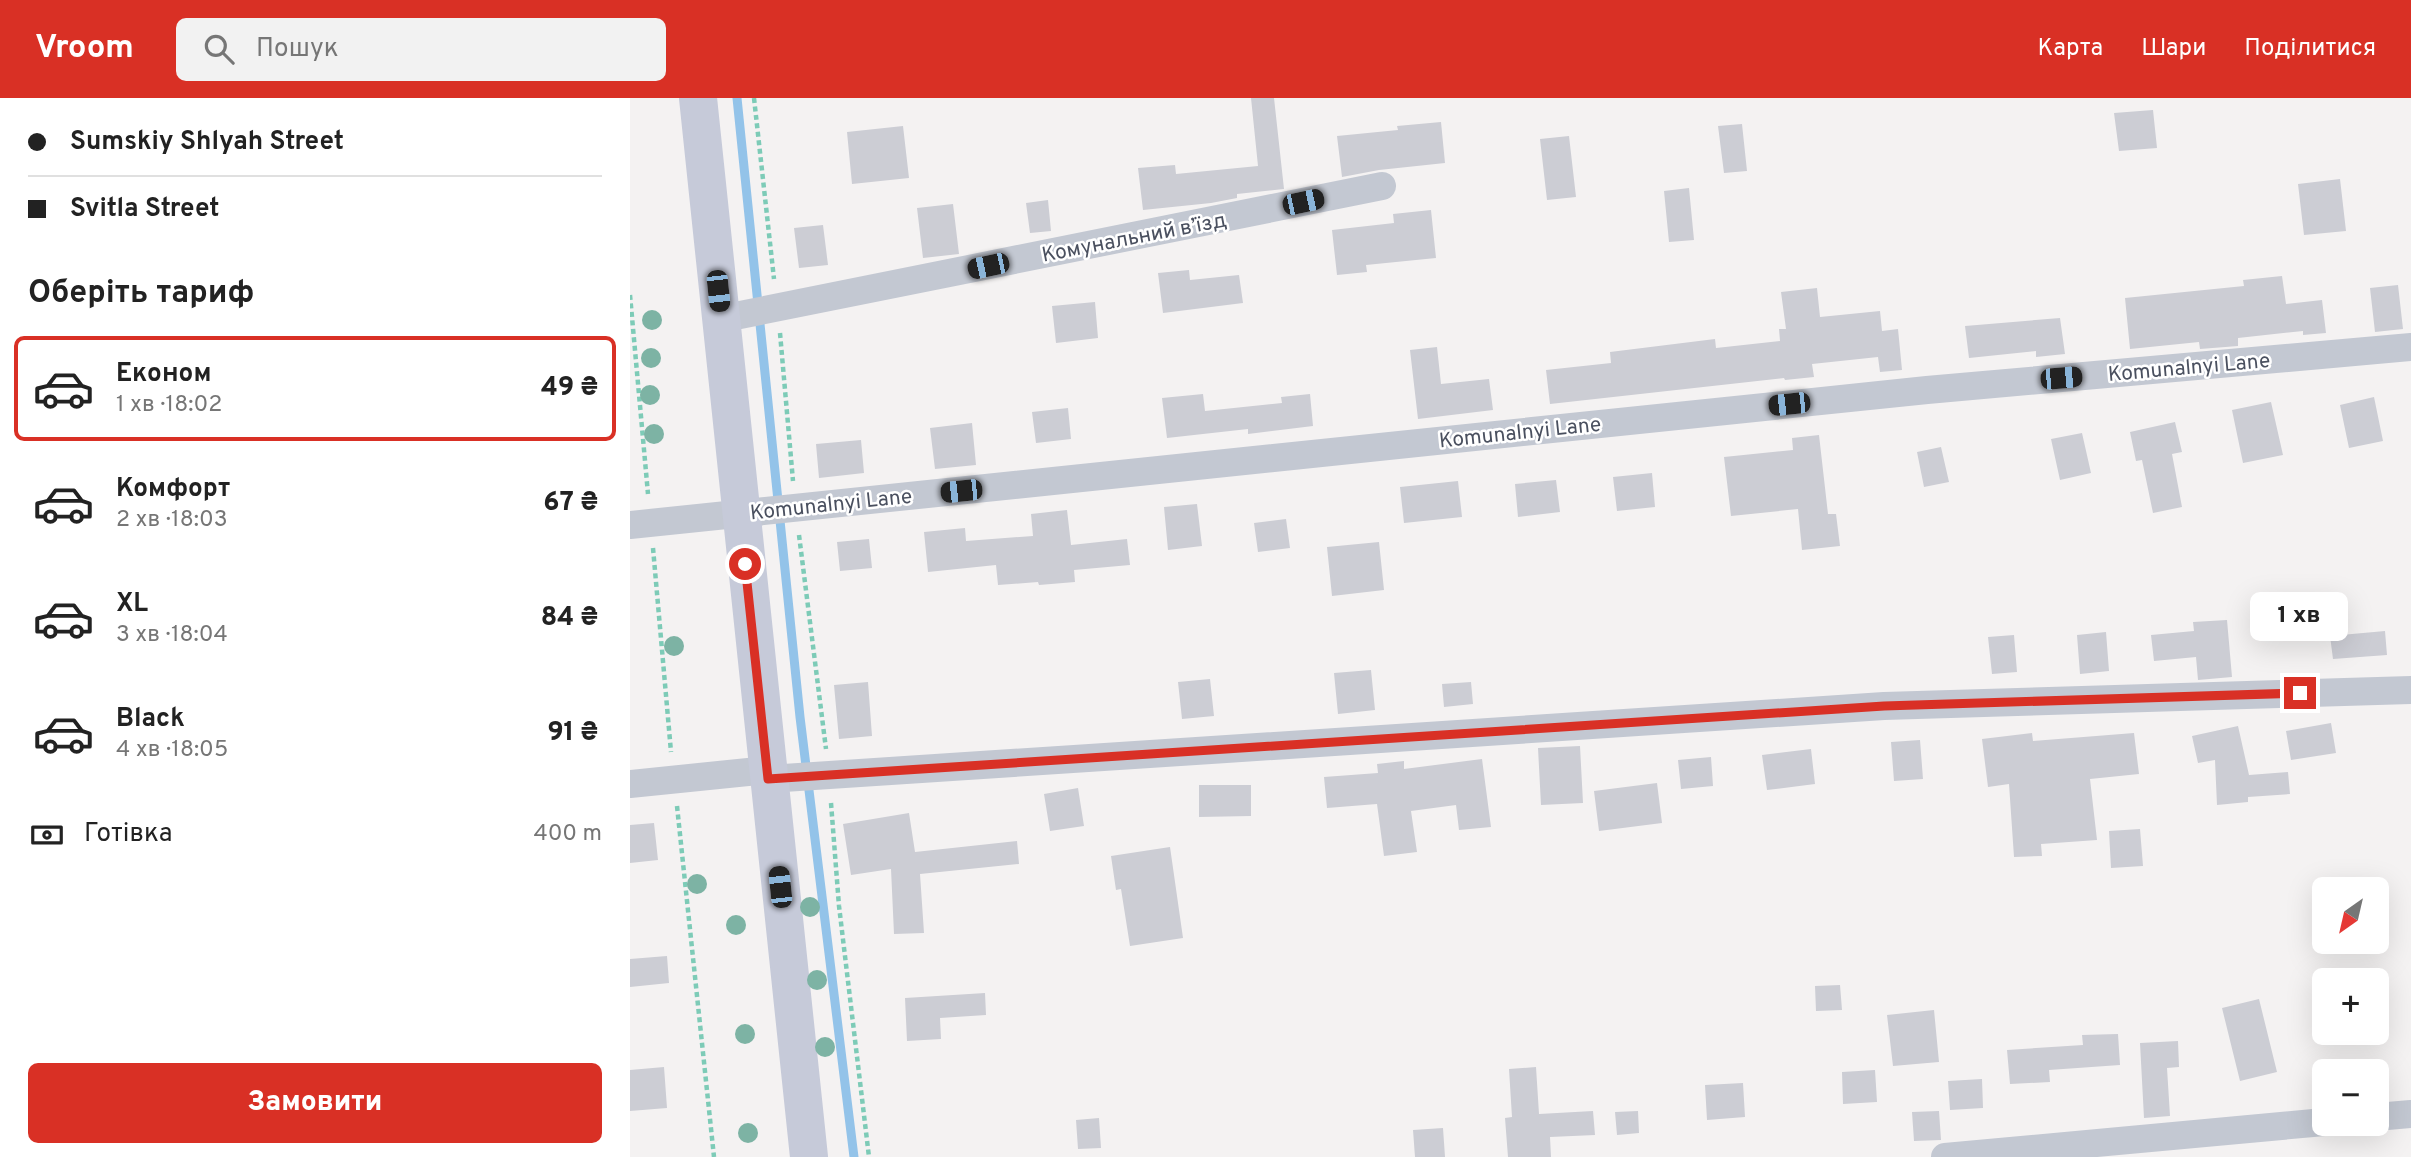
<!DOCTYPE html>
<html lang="uk">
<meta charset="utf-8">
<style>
:root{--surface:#fff;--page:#f2f2f2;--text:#222;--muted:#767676;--line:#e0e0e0;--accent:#d93025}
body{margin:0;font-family:Overpass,sans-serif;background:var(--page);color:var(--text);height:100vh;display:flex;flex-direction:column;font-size:26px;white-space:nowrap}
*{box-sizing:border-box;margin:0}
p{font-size:23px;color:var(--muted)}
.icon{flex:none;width:38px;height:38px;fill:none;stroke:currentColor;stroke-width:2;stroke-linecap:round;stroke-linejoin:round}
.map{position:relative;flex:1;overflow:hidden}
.panel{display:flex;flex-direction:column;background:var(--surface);width:630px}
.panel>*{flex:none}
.top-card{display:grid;align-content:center;height:154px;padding:0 28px;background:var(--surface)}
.needle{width:46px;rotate:214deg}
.controls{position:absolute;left:1682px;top:779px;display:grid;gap:14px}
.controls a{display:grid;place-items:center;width:77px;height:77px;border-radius:10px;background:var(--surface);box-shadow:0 7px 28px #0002;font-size:35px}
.end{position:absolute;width:32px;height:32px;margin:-16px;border:9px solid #d93025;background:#fff;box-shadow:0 0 0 4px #fff}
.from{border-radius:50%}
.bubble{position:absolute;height:49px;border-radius:10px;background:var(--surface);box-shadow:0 7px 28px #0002;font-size:23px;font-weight:800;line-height:49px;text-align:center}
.car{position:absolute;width:21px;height:42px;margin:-21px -10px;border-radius:9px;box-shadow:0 0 5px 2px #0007;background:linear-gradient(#222 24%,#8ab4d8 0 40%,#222 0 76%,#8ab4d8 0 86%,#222 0)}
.top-card b{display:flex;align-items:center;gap:24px;height:66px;font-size:26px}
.top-card b+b{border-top:2px solid var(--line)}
.top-card i{width:18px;height:18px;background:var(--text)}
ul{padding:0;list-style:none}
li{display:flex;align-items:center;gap:21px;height:105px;margin:0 14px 10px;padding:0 14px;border:4px solid transparent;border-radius:10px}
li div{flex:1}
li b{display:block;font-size:26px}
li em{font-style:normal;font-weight:800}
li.active{border-color:var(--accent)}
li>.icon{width:63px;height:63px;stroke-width:1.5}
h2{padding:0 28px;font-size:32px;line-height:84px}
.pay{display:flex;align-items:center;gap:18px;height:77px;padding:0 28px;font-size:26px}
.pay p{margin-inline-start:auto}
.primary-button{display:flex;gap:14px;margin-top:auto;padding:14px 28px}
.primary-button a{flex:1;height:80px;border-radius:10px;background:var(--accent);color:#fff;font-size:28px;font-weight:800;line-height:80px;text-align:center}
header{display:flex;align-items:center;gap:42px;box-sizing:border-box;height:98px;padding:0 35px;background:var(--accent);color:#fff}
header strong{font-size:33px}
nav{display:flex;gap:38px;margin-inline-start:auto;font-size:24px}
.search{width:490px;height:63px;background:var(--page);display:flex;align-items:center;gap:18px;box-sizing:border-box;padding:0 24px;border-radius:10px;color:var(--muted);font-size:26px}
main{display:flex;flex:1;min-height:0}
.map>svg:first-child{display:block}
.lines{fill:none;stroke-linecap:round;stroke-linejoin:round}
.stream{stroke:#93c3e9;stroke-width:9}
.building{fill:#cccdd4}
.path{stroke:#7dcbb7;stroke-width:4.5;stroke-dasharray:5 3.5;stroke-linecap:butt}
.minor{stroke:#c3c8d2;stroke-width:28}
.secondary{stroke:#c6cad9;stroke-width:38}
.tree{fill:#7db3a4}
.route{stroke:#d93025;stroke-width:9}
.labels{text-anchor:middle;stroke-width:5;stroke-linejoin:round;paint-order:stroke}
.street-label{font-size:21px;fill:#4a505f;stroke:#fff}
</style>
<header>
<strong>Vroom</strong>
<div class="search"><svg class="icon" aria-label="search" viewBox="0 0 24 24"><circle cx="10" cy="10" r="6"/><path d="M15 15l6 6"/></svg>Пошук</div>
<nav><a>Карта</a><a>Шари</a><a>Поділитися</a></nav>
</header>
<main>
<section class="panel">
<div class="top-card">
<b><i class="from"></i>Sumskiy Shlyah Street</b>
<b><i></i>Svitla Street</b>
</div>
<h2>Оберіть тариф</h2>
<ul>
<li class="active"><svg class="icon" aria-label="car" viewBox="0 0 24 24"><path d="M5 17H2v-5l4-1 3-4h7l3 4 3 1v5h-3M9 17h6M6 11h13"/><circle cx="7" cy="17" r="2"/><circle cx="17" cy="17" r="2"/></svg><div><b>Економ</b><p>1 хв · 18:02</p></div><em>49 ₴</em></li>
<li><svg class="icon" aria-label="car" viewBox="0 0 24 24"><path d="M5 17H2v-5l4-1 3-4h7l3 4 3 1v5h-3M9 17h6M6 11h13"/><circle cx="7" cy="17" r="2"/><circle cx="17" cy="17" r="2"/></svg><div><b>Комфорт</b><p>2 хв · 18:03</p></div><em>67 ₴</em></li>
<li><svg class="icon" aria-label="car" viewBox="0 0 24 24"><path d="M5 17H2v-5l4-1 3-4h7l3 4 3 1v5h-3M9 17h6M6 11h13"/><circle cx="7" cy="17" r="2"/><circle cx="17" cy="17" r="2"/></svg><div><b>XL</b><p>3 хв · 18:04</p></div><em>84 ₴</em></li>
<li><svg class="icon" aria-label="car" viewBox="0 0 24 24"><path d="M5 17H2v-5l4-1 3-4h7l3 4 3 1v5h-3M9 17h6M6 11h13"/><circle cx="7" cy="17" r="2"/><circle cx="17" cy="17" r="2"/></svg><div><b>Black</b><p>4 хв · 18:05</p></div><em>91 ₴</em></li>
</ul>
<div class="pay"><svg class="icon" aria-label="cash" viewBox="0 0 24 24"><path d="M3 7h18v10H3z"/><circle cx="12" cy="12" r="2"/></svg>Готівка<p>400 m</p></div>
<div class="primary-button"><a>Замовити</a></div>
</section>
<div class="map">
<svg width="1781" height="1059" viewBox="0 0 1781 1059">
<rect width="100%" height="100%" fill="#f4f2f2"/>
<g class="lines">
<path class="stream" d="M107 0 170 619 224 1059"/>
</g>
<path class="building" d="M621 0H644L654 91 607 96V100L581 105 513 112 508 70 545 67 546 76 628 68Z
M1523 12 1527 50 1489 53 1484 15Z
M811 24 815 65 749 72 712 79 707 38 768 32 767 28Z
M1112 26 1117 73 1094 75 1088 28Z
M273 28 279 80 222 86 217 34Z
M939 38 946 99 917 102 910 41Z
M1710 81 1716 133 1674 137 1668 86Z
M1059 90 1064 142 1039 144 1034 93Z
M418 102 421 133 400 135 396 105Z
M323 106 329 156 293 160 287 110Z
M801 112 806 160 736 167 737 174 707 177 702 132 764 125 763 116Z
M193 127 198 167 169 170 164 130Z
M559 172 560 182 609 177 613 205 533 215 528 175Z
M1652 178 1656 206 1692 202 1696 235 1673 237V233L1608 240V248L1570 251 1569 244 1500 251 1495 200 1614 188 1613 182Z
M1768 187 1773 231 1745 234 1740 190Z
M1187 190 1190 219 1250 213 1252 233 1268 231 1272 272 1250 274 1248 259 1182 266 1184 279 1155 282 1154 280 920 306 916 272 981 265 980 254 1085 241 1086 250 1150 243 1149 231H1156L1151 194Z
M465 204 468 240 426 245 422 208Z
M1430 220 1435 256 1406 259V253L1339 260 1335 228Z
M807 249 811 286 859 281 863 312 788 321 780 252Z
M573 296 575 313 652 305 651 299 680 296 683 328 618 336V331L537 340 532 300Z
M1744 299 1753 343 1719 350 1710 307Z
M1641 304 1653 357 1613 365 1602 312Z
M438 310 441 341 406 345 402 314Z
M1545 324 1552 354 1542 356 1552 409 1523 415 1512 362 1506 363 1500 334Z
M342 325 346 367 305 371 300 330Z
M1452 335 1461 375 1430 382 1421 341Z
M1189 337 1198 416H1206L1210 448 1172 452 1168 411 1101 418 1094 359 1163 352 1162 340Z
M231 342 234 375 189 380 186 346Z
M1311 349 1319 384 1294 389 1287 354Z
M1022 375 1025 409 987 413 983 379Z
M926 382 930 414 888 419 885 386Z
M828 383 832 419 774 425 770 389Z
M567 406 572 448 538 452 534 409Z
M437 412 441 447 497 441 500 467 444 472 445 484 409 487 408 484 368 487 366 467 298 474 294 434 335 430 336 443 403 438 401 416Z
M656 421 660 450 628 454 624 425Z
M239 441 242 470 210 473 207 444Z
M749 444 754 492 702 498 697 449Z
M1597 522 1602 579 1568 582 1566 559 1524 563 1521 537 1564 533 1563 524Z
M1755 533 1757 557 1703 561 1700 538Z
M1476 534 1479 573 1450 576 1447 537Z
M1384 537 1387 574 1362 576 1358 539Z
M741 572 745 612 708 616 704 575Z
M580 581 584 618 552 621 548 584Z
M238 584 242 638 209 641 204 587Z
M841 584 843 606 814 609 812 586Z
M1701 625 1706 655 1661 662 1656 633Z
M1608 628 1619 677 1658 674 1660 696 1618 699V704L1587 707 1585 662 1568 665 1562 638Z
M1402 635 1403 643 1504 635 1509 676 1460 681 1467 742 1411 746 1412 758 1384 759 1379 686 1358 689 1352 641Z
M1290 642 1293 681 1264 683 1261 644Z
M950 648 953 705 911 707 908 650Z
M1181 651 1185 686 1137 692 1132 657Z
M1081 659 1083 688 1051 691 1048 662Z
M852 661 861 729 829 732 826 707 781 713 787 754 754 758 747 706 697 710 694 679 748 675 747 666 774 663V671Z
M1027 685 1032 725 969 733 964 693Z
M569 687H621V718L569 719Z
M448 690 454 728 420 733 414 696Z
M279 715 285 754 387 743 389 766 290 776 294 835 264 836 261 771 221 777 213 726Z
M24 725 28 762 0 765V727Z
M1510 731 1513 768 1481 770 1479 733Z
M540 749 553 840 500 848 491 791 486 792 481 758Z
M37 858 39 885 0 889V861Z
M1210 887 1212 912 1186 913 1185 888Z
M355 895 356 917 310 920 311 941 277 943 275 900Z
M1629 901 1647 974 1610 983 1592 910Z
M1304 912 1309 964 1263 968 1257 917Z
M1488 936 1490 967 1419 972 1420 984 1380 986 1377 952 1453 947 1452 937Z
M1548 943 1549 969 1537 970 1540 1018 1514 1020 1510 945Z
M34 969 37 1010 0 1013V972Z
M906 969 909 1016 963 1013 965 1037 920 1039 921 1059H878L875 1020 882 1019 879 971Z
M1245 972 1247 1004 1213 1006 1212 974Z
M1352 981 1353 1010 1320 1012 1318 983Z
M1113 985 1115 1019 1077 1022 1075 987Z
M1008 1013 1009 1035 987 1037 985 1014Z
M1309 1013 1311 1042 1284 1043 1282 1014Z
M469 1020 471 1050 448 1051 446 1022Z
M813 1030 815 1059H785L783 1032Z"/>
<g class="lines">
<path class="path" d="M124 0 144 181
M0 197 18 396
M150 235 163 383
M169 437 196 651
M23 450 41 654
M201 705 209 808 239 1059
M47 708 84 1059"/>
<path class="minor" d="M90 221 752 88
M0 427 1297 292 1781 249
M138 681 1254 608 1781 592
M0 686 137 672
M1746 1019 1781 1016
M1315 1059 1694 1024"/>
<path class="secondary" d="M68 0 179 1059"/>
</g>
<g class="tree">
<circle cx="22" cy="222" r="10"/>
<circle cx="21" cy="260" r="10"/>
<circle cx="20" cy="297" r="10"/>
<circle cx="24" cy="336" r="10"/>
<circle cx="44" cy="548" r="10"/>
<circle cx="67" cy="786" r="10"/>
<circle cx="180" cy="809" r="10"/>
<circle cx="106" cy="827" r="10"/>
<circle cx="187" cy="882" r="10"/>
<circle cx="115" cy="936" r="10"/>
<circle cx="195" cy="949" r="10"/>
<circle cx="118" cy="1035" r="10"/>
</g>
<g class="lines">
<path class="route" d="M115 466 138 681 1254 608 1670 595"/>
</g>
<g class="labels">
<g class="street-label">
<text transform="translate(504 139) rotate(-11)" y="7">Комунальний в’їзд</text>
<text transform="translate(1559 269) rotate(-5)" y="7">Komunalnyi Lane</text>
<text transform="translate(890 334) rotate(-6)" y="7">Komunalnyi Lane</text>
<text transform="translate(201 406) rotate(-6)" y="7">Komunalnyi Lane</text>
</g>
</g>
</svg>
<div class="controls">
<a><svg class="needle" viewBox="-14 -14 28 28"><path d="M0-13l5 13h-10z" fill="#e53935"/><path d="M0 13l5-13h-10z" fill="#767676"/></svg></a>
<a>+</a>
<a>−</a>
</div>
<i class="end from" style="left:115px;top:466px"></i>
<i class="end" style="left:1670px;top:595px"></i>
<div class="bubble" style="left:1620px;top:494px;width:98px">1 хв</div>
<i class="car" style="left:673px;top:104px;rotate:78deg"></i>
<i class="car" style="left:358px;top:168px;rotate:258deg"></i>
<i class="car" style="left:88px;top:193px;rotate:174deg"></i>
<i class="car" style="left:1431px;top:280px;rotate:85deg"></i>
<i class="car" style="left:1159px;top:306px;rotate:264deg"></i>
<i class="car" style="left:331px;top:393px;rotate:264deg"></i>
<i class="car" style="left:150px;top:789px;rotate:354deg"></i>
</div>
</main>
